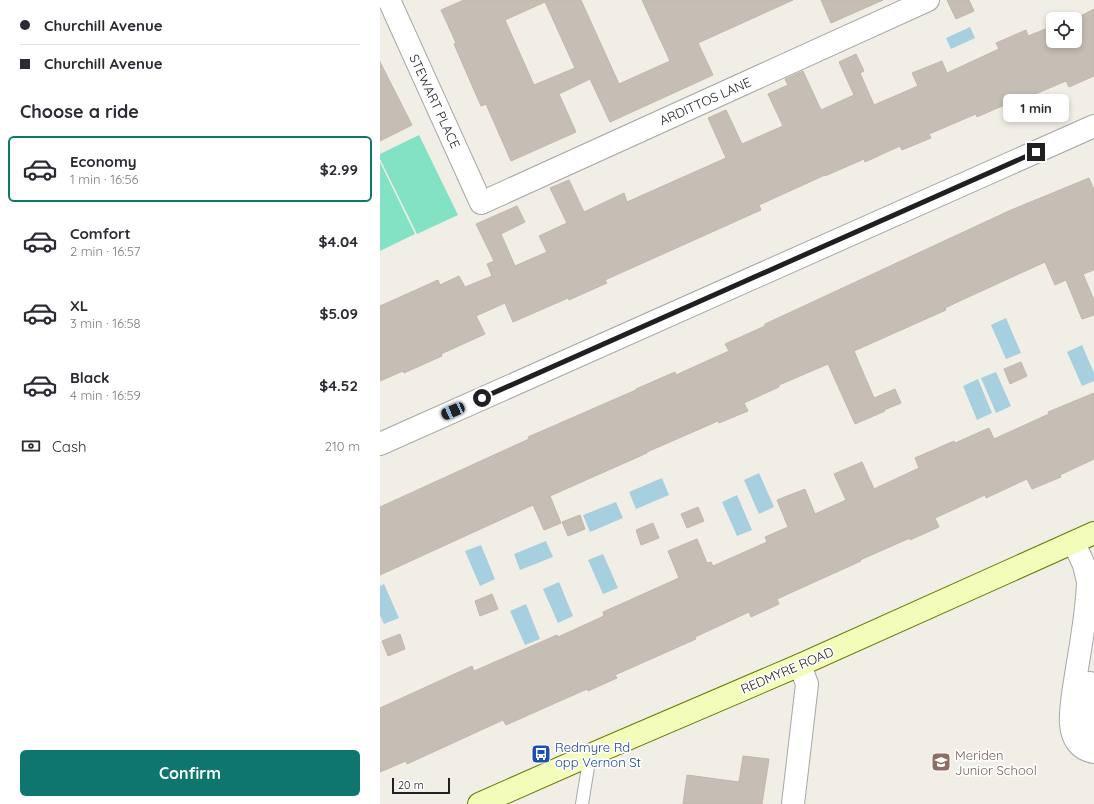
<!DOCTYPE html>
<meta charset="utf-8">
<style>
:root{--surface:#fff;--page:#f7f7f7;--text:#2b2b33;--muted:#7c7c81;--line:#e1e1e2;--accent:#0f766e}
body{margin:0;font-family:Quicksand,sans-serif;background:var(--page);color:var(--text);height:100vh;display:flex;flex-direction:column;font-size:15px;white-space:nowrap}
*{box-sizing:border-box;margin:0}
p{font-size:13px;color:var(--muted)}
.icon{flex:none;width:22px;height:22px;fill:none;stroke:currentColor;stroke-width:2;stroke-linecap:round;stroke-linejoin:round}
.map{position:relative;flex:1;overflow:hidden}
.details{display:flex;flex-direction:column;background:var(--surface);width:380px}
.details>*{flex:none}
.top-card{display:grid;align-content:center;height:88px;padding:0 20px;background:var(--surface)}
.controls{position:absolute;left:666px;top:12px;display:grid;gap:8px}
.controls a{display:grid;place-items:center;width:36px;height:36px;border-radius:6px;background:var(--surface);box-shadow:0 2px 6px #0003;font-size:20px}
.scale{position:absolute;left:12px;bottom:10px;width:58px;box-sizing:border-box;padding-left:4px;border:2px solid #202020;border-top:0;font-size:11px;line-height:14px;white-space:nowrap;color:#202020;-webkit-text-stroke:3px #fff;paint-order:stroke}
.end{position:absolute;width:18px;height:18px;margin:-9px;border:5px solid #202020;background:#fff;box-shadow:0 0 0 2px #fff}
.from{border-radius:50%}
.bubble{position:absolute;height:28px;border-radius:6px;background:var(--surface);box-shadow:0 2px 6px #0003;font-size:13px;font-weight:700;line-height:28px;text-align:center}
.car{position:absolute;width:12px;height:24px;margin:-12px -6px;border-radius:5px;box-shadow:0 0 3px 1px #0007;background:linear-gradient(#222 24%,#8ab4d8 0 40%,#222 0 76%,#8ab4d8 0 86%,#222 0)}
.top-card b{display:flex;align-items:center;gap:14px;height:38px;font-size:15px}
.top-card b+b{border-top:1px solid var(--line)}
.top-card i{width:10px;height:10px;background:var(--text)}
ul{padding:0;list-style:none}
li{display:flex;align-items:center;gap:12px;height:66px;margin:0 8px 6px;padding:0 12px;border:2px solid transparent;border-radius:6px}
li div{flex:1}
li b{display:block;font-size:15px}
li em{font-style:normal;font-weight:700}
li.on{border-color:var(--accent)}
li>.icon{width:36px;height:36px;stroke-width:1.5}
h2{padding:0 20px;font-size:18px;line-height:48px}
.pay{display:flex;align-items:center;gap:10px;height:44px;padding:0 20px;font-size:15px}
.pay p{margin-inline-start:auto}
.button{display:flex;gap:8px;margin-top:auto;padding:8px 20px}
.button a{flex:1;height:46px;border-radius:6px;background:var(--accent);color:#fff;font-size:16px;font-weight:700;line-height:46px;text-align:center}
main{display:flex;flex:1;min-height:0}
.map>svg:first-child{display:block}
.pitch{fill:#82e2c3}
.water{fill:#a6cfe0}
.building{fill:#c6beb5;stroke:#c3b6a8;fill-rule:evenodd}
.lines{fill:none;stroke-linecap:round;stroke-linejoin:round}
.lane-casing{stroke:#a7a7a7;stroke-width:14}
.street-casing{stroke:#a7a7a7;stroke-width:24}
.secondary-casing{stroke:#687d01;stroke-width:24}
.lane{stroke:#fff;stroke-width:12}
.street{stroke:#fff;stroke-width:22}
.secondary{stroke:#f4fcba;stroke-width:22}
.route{stroke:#202020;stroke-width:5}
.labels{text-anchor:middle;stroke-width:3.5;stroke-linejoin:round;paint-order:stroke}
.street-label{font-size:13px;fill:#202020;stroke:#fff}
.transit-label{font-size:13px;fill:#164399;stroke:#fff;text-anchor:start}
.education-label{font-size:13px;fill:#785e54;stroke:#fff;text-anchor:start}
</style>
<main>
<section class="details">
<div class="top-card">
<b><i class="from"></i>Churchill Avenue</b>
<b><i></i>Churchill Avenue</b>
</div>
<h2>Choose a ride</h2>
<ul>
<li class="on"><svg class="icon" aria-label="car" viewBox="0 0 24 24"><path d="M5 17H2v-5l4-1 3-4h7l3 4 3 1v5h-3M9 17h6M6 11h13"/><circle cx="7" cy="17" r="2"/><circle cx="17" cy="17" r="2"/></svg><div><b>Economy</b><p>1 min · 16:56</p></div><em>$2.99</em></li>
<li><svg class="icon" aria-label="car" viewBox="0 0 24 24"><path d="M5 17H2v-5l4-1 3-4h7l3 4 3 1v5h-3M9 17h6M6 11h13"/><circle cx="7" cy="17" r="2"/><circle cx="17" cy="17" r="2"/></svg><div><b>Comfort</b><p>2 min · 16:57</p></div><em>$4.04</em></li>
<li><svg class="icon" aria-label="car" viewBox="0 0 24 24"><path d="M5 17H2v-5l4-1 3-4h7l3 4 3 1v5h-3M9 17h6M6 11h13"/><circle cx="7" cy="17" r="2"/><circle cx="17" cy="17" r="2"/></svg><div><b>XL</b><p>3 min · 16:58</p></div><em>$5.09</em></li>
<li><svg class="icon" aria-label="car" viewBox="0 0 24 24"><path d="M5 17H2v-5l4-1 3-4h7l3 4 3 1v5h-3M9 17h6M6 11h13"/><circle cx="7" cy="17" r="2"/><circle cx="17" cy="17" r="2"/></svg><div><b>Black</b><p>4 min · 16:59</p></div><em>$4.52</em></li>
</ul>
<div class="pay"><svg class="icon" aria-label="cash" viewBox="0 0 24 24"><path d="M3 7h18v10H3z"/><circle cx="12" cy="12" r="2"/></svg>Cash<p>210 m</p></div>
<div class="button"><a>Confirm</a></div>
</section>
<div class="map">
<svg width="714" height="804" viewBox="0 0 714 804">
<rect width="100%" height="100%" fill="#f1eee6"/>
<path class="pitch" d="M39 135 78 215 37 234 0 159V154Z
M0 162 35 234 0 251Z"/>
<path class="water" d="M590 27 595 38 571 49 566 38Z
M626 318 641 353 626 359 611 325Z
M702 345 714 373V381L702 386 687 352Z
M616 372 631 406 616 413 601 378Z
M598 379 612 413 597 420 583 386Z
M379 473 394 507 379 514 364 480Z
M282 478 289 495 256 509 249 492Z
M357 495 372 530 357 536 342 502Z
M236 502 243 518 210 532 203 515Z
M166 541 173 557 140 570 134 554Z
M101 545 115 579 100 586 85 551Z
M223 554 238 588 223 594 208 560Z
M179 582 193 616 178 623 163 589Z
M4 584 19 618 4 624 0 615V586Z
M146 604 160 639 145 645 130 611Z"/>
<path class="building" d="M84 0H201L239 84 290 61 262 0H413L318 43 333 75 230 122 210 79 179 94 196 132 131 161 106 104 101 106 74 44 76 43 61 10ZM165 2 195 68 154 85 125 20Z
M441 0H503L451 23Z
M567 0H589L594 11 576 19Z
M714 9V76L689 87 686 81 641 100 640 98 597 117 596 114 549 134 551 138 522 150 520 146 485 162 484 159 445 176V175L379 205 381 210 225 280 227 283 189 300 188 298 133 322 125 303 96 316 105 334 61 354 62 356 24 373 23 371 0 381V306L58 280 60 285 79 276 85 287 112 276 107 264 114 261 96 224 137 206 145 222 121 234 135 266 167 252 159 236 187 223 170 188 189 180 204 212 244 193 247 202 346 158 328 118 346 110 362 144 403 126 388 94 408 85 405 79 423 71 441 110 474 95 459 62 476 54 484 71 480 73 494 105 538 86 532 73 562 61 567 73 619 49 616 43 646 30 648 36 673 26V41H695V19H689L694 17 695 19Z
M0 62 32 125 0 141Z
M709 178 714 190V270L703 274 714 300V315L702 319 686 280 675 285 665 262 584 299 565 308 566 310 474 351 494 398 515 389 521 403 504 410 505 411 475 424 448 364 399 385V387L364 403 368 411 339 423 338 421 267 452V453L170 496 181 523 164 530 153 505 0 575V507L149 439 148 437 256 390V389L295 372 296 375 349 351 345 344 385 326V324L631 210Z
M641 362 647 376 630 384 624 369Z
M714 393V459L680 475 681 477 652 489 647 479 606 498 605 495 555 518 559 527 530 540V538L480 560 481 561 397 599 399 604 371 617 369 612 315 637 316 639 235 675 237 678 208 691 207 689 126 725 123 720 27 764 26 761 0 772V708L92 666 94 671 177 635 178 637 224 616 223 612 299 578 288 551 317 539 327 563 331 562 333 566 387 542 385 537 408 527 397 500 425 489 435 514 466 500 454 474 482 462 494 489 539 468 535 458 574 441 575 443 609 428 614 439 669 414 668 412Z
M318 507 324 521 307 528 301 514Z
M200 515 205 529 188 536 182 522Z
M273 523 279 538 261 545 256 530Z
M112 594 118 609 100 616 95 601Z
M20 634 25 649 8 656 2 641Z
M363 756 389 759 382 804H303L307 775 359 782Z"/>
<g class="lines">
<g class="lane-casing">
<path id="lane" d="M202 804 210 755"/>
</g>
<g class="street-casing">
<path id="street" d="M9 0 101 203 548 0
M0 444 714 126
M694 543 704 565 708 582C707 614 700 649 695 681 693 695 690 710 691 724 692 738 699 750 714 752
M710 683C707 699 703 719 714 732
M413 804 427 684 420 665"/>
</g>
<g class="secondary-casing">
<path id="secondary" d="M99 804 210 755 420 665 714 533"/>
</g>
<use href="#lane" class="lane"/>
<use href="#street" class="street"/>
<use href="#secondary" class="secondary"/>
</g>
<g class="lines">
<path class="route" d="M102 398 656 152"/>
</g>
<defs>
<g id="bus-square" transform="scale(1)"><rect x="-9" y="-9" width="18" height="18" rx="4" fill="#1a4fb4" stroke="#fff"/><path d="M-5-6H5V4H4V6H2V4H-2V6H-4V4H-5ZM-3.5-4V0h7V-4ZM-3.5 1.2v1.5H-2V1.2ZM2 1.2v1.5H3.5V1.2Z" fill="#fff"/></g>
<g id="school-square" transform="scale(1)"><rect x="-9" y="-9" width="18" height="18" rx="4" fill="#8d6e63" stroke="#fff"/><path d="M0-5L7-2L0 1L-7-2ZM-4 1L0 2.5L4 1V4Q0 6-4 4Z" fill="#fff"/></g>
</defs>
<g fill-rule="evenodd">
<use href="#bus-square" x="161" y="754"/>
<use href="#school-square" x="561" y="762"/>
</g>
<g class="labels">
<g class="street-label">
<text transform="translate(55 101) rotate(65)" y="5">STEWART PLACE</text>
<text transform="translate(325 101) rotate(-24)" y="5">ARDITTOS LANE</text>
<text transform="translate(407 670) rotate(-23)" y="5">REDMYRE ROAD</text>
</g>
<g class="transit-label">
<text x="175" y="752">Redmyre Rd<tspan x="175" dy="15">opp Vernon St</tspan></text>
</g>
<g class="education-label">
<text x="575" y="760">Meriden<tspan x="575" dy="15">Junior School</tspan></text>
</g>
</g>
</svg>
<div class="controls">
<a><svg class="icon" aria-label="locate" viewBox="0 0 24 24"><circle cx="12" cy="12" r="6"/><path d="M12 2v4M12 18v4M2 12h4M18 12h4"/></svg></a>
</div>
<div class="scale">20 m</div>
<i class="end from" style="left:102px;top:398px"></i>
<i class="end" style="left:656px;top:152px"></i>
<div class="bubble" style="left:623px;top:94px;width:66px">1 min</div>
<i class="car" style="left:73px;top:411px;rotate:246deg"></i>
</div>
</main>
